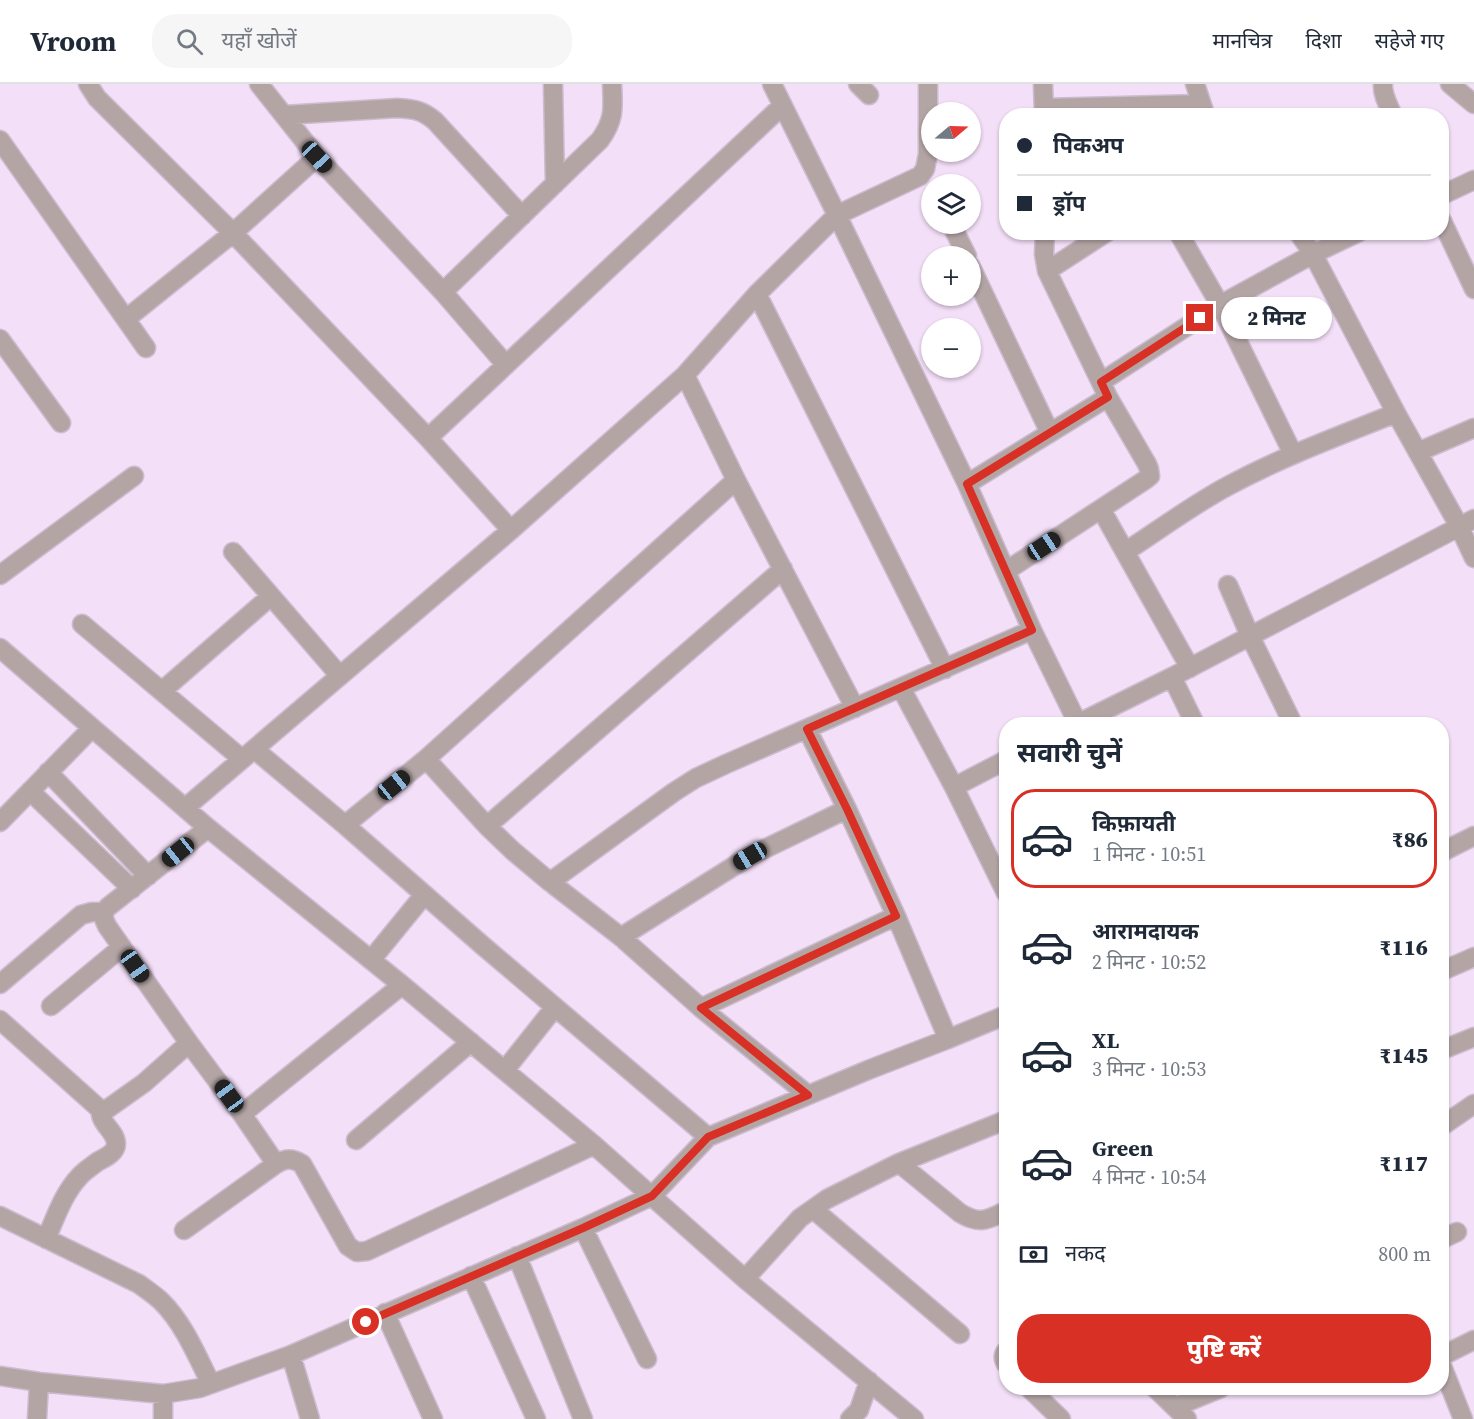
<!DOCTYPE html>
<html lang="hi">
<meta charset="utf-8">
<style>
:root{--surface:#fff;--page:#f6f6f7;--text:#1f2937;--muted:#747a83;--line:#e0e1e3;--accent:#d93025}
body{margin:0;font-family:"Source Serif 4","Noto Sans Devanagari",serif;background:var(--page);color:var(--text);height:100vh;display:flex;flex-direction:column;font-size:22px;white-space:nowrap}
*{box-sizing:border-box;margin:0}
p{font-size:20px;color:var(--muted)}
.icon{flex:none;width:33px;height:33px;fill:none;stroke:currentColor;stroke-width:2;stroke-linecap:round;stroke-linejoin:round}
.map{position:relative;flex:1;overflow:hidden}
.details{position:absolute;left:999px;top:633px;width:450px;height:678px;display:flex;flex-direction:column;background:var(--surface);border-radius:24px;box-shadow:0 2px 4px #0004}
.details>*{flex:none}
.banner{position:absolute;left:999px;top:24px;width:450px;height:132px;border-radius:24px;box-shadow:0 2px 4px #0004;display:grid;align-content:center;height:132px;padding:0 18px;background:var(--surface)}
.needle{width:39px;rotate:71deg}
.fabs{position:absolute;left:921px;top:18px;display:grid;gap:12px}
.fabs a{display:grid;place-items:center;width:60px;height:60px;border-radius:50%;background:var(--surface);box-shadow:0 2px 4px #0004;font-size:30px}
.end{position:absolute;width:27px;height:27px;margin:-14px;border:8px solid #d93025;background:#fff;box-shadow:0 0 0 3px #fff}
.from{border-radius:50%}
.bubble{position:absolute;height:42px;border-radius:21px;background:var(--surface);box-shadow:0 2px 4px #0004;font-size:20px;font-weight:800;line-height:42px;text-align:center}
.car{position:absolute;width:18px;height:36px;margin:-18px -9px;border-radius:8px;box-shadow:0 0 4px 2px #0007;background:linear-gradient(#222 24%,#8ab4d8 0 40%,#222 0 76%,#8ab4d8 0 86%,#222 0)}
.banner b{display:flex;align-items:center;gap:21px;height:57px;font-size:22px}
.banner b+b{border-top:2px solid var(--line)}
.banner i{width:15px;height:15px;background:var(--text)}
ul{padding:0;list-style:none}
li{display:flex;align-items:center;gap:18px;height:99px;margin:0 12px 9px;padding:0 6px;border:3px solid transparent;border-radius:24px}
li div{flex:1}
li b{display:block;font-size:22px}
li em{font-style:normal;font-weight:800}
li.current{border-color:var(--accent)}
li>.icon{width:54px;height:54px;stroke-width:1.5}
h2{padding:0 18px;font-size:27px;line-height:72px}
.pay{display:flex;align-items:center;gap:15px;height:66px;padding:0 18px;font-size:22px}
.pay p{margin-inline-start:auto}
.cta{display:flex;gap:12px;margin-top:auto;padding:12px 18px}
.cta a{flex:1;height:69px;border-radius:24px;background:var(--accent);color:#fff;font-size:24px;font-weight:800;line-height:69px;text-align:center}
header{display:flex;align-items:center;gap:36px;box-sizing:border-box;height:84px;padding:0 30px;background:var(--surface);border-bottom:2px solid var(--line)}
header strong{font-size:28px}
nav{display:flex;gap:33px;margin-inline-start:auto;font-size:21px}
.search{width:420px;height:54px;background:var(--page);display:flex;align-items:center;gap:15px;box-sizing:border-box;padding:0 21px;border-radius:24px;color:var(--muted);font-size:22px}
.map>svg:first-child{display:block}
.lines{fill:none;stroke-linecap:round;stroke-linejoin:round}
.minor-casing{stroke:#cdbbd0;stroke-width:21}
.minor{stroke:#b4a5a5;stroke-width:18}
.route{stroke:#d93025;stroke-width:8}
</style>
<header>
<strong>Vroom</strong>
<div class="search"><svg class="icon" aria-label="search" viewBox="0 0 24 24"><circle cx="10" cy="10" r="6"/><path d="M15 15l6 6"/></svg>यहाँ खोजें</div>
<nav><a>मानचित्र</a><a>दिशा</a><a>सहेजे गए</a></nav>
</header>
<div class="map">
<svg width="1474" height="1335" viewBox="0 0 1474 1335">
<rect width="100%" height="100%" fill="#f3dff7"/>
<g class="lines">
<g class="minor-casing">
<path id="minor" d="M88 0 97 14 233 149 428 354 511 446
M259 0 317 73 443 208 506 281
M553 0 555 100
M772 0 837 131 967 400 1032 546 1078 640
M858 0 869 11
M1043 0 1044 32
M1195 0 1205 30
M1383 0C1382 11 1389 22 1393 32
M1450 0 1474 20
M1044 24 1201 20
M285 31 397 24C414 25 422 26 435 37L522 132
M0 56 146 264
M1442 111 1474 96
M1442 137 1474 205
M951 140 967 172
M1045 148 1044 170 1047 187
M1178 148 1220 221 1293 370
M1298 148 1313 170 1396 329 1459 442 1474 474
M970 181 1050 349
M443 208 600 56C615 35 613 24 612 0
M757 210 945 585
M126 235 233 149 317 73
M0 255 61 339
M685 291 736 396 855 624
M1101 298 1220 221 1313 170 1359 148
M428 354 782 22
M1418 368 1474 344
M967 400 1108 313
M1101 425 1190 584
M233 468 340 592
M1125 468C1159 446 1191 422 1226 403 1281 373 1339 352 1396 329
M1006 487 1145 396 1150 392 1149 385 1147 380 1108 313 1047 187 1107 148
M0 491 134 392
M1228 501 1250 552 1293 640
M82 540 242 675
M0 564 208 744 402 901 594 1061 745 1195 914 1335
M1172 593 1195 640
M901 604 954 703 1006 809
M162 607 271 512
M1077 640 1172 593 1474 435
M807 645 847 725 896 832 948 955
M254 665 345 741 482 861 708 1053
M426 675 487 742 513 767 550 798 621 853 701 924 808 1011
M48 688 148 792
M954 703 1006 676
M30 707 132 805
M185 724 511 446 685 291 757 210 837 131 920 92 925 85 928 70V0
M0 738 92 644
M345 741 426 675 736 396
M487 742 783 485
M208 744 108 823 104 828V835L107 842 189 959 242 1030 402 901
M1442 768 1474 752
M550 798 674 708 696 694 726 680 1032 546
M621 853 750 772 847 725
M371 876 424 811
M1442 887 1474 873
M0 900 81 831 92 828H104
M51 922 122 863
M701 924 896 832
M0 936 103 1028
M1442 966 1474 953
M505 986 555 923
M242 1030 276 1080
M1442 1042 1474 1020
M356 1056 471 958
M899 1079 960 1129C980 1141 987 1136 1006 1127
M813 1125 960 1250
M0 1132 139 1200C147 1206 155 1211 162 1218 184 1240 197 1272 211 1300
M583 1144 647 1275
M184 1146 276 1080C286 1074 292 1074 302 1080L348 1162 357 1168 367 1167 594 1061
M46 1155C55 1135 63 1110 79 1093 84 1087 91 1083 97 1078 104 1074 116 1069 116 1060 116 1048 103 1042 101 1031L103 1028 144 999 189 959
M1442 1155 1457 1148
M517 1172 583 1335
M471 1192 536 1335
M745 1195 800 1134 827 1115 899 1079 1006 1036
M385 1229 433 1335
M1006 1267C1003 1271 1003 1275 1006 1280
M291 1271 310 1335
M1442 1272 1474 1256
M1442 1282 1463 1335
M0 1292 39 1298 163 1310 200 1304 291 1271 583 1144 652 1112 708 1053 868 986 948 955 1006 931
M1029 1304 1061 1335
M1155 1304 1187 1335
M1175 1323 1221 1304
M37 1335 39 1298
M163 1335V1310
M850 1335 859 1326 869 1297"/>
</g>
<use href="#minor" class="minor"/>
</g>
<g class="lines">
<path class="route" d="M366 1238 583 1144 652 1112 708 1053 808 1011 701 924 896 832 847 725 807 645 1032 546 967 400 1108 313 1101 298 1200 234"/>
</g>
</svg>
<div class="fabs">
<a><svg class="needle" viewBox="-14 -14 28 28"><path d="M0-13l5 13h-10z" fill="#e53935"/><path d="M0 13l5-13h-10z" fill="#747a83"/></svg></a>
<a><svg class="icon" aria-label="layers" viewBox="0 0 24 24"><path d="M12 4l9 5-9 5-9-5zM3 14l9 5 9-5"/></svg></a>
<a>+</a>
<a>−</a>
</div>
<i class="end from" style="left:366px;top:1238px"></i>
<i class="end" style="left:1200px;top:234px"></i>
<div class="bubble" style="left:1221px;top:213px;width:111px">2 मिनट</div>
<i class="car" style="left:317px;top:73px;rotate:137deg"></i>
<i class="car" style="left:1044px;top:462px;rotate:57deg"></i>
<i class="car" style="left:394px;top:701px;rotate:51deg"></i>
<i class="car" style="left:178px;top:768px;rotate:231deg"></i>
<i class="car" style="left:750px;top:772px;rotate:239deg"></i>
<i class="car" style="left:135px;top:882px;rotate:145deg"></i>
<i class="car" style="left:229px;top:1012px;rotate:324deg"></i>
<div class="banner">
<b><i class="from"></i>पिकअप</b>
<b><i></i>ड्रॉप</b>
</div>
<section class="details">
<h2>सवारी चुनें</h2>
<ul>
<li class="current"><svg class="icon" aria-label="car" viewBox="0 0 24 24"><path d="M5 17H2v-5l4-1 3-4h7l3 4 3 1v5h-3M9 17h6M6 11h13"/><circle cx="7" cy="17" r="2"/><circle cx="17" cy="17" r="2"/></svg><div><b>किफ़ायती</b><p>1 मिनट · 10:51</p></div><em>₹86</em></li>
<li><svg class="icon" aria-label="car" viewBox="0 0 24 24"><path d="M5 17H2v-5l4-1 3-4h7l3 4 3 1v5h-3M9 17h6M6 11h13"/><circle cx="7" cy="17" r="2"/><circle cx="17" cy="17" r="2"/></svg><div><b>आरामदायक</b><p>2 मिनट · 10:52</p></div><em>₹116</em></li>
<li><svg class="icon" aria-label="car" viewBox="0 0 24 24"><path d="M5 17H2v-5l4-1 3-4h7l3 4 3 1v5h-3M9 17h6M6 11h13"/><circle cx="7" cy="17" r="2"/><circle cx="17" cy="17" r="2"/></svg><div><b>XL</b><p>3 मिनट · 10:53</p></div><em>₹145</em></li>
<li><svg class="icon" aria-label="car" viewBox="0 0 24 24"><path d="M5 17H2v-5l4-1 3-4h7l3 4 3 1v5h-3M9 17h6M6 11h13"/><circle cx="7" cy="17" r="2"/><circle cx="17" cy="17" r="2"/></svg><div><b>Green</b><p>4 मिनट · 10:54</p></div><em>₹117</em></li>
</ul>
<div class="pay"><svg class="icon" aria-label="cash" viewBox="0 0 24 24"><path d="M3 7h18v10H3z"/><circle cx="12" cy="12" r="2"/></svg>नकद<p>800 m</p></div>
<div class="cta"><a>पुष्टि करें</a></div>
</section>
</div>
